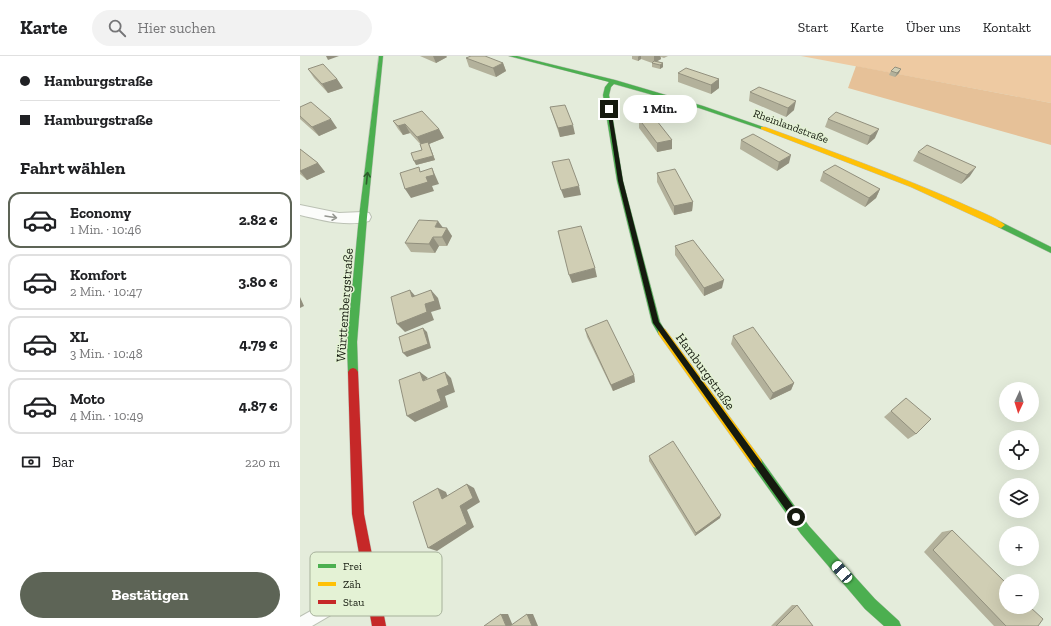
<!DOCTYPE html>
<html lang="de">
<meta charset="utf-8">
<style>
:root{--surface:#fff;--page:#f2f2f2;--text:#202124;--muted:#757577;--line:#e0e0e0;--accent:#5d6456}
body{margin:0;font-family:"Zilla Slab",serif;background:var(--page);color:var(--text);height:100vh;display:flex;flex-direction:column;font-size:15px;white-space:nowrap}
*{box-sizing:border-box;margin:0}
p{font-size:13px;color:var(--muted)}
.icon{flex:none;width:22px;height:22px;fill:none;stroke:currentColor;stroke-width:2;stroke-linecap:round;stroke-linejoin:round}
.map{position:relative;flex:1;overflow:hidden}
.sheet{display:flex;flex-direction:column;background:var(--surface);width:300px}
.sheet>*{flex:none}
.hud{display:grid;align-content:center;height:88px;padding:0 20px;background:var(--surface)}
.needle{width:26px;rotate:184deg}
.tools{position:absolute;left:699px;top:326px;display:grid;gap:8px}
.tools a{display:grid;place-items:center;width:40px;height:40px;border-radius:50%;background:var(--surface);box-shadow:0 4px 16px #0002;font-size:20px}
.end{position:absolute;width:18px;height:18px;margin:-9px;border:5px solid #151a0f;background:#fff;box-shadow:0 0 0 2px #fff}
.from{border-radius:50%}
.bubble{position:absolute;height:28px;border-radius:14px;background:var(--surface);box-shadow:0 4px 16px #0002;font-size:13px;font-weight:700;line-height:28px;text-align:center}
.car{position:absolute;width:12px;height:24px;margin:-12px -6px;border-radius:5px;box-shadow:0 0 3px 1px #0007;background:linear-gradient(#fff 24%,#345 0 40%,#fff 0 76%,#345 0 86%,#fff 0)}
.hud b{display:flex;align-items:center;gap:14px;height:38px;font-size:15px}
.hud b+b{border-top:1px solid var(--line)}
.hud i{width:10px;height:10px;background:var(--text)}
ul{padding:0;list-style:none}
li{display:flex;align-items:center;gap:12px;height:56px;margin:0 8px 6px;padding:0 12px;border:2px solid var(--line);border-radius:12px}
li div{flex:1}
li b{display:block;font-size:15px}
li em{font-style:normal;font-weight:700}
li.on{border-color:var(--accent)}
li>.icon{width:36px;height:36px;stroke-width:1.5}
h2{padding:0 20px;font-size:18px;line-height:48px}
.pay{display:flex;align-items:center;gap:10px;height:44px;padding:0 20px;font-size:15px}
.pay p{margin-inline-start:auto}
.action{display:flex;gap:8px;margin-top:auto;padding:8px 20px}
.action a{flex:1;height:46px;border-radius:24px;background:var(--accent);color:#fff;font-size:16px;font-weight:700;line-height:46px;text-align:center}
header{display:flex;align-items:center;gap:24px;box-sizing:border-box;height:56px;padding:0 20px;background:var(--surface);border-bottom:1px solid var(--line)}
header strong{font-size:19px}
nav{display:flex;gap:22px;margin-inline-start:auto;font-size:14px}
.search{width:280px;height:36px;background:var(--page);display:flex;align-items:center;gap:10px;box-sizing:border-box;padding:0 14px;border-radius:22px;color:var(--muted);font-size:15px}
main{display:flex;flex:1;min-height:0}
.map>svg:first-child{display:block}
.green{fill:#eecaa2}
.forest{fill:#e6c198}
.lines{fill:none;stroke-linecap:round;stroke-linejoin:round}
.lane-casing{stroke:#bbc1b4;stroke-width:2}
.street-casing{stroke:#bbc1b4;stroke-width:2}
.fast-casing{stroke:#bbc1b4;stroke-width:1}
.slow-casing{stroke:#bbc1b4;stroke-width:1}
.jam-casing{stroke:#bbc1b4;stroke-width:1}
.lane{fill:#fbfcfa;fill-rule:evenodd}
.street{fill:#fbfcfa;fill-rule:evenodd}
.fast{fill:#4caf50;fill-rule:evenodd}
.slow{fill:#ffc107;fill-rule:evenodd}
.jam{fill:#c62828;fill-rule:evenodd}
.wall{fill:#b3b19b}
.shaded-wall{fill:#92907e}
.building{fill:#d0ceb4;stroke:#92907e}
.oneway{stroke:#2e5d2c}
.oneway2{stroke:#949690}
.route{fill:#151a0f}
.labels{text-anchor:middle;stroke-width:3;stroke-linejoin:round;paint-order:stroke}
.far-street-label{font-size:11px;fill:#151a0f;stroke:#e4f2d5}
.street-label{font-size:13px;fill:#151a0f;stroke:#e4f2d5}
.key{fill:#e4f2d5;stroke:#a6b19a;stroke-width:1}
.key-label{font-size:11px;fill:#151a0f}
</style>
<header>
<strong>Karte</strong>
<div class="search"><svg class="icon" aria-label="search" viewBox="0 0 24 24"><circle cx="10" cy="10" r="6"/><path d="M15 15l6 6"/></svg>Hier suchen</div>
<nav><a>Start</a><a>Karte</a><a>Über uns</a><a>Kontakt</a></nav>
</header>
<main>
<section class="sheet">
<div class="hud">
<b><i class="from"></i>Hamburgstraße</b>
<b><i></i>Hamburgstraße</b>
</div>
<h2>Fahrt wählen</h2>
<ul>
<li class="on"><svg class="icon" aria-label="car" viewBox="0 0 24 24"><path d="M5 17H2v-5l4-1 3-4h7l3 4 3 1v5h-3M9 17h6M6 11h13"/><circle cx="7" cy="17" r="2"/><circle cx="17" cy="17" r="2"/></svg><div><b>Economy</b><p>1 Min. · 10:46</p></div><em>2.82 €</em></li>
<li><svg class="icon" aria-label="car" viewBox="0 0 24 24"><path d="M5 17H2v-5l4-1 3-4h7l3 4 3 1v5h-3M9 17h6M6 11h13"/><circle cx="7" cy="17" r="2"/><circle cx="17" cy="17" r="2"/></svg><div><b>Komfort</b><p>2 Min. · 10:47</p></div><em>3.80 €</em></li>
<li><svg class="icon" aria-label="car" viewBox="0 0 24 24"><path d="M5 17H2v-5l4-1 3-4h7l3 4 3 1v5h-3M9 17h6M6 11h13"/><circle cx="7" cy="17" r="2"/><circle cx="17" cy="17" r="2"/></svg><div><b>XL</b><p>3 Min. · 10:48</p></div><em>4.79 €</em></li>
<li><svg class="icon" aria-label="car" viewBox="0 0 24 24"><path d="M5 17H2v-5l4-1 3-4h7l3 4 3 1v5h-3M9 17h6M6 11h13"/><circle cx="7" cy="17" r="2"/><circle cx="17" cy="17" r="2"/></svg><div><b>Moto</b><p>4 Min. · 10:49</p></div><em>4.87 €</em></li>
</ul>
<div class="pay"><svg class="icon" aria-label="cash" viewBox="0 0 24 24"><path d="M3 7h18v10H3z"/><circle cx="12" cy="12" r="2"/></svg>Bar<p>220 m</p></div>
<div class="action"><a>Bestätigen</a></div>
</section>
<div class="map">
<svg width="751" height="570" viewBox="0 0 751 570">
<rect width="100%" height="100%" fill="#e4ecdb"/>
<path class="green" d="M501 0H751V47Z"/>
<path class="forest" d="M556 10 751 47V89L548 32Z"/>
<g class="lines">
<g class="lane-casing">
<path id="lane" d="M69 522 74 524 76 529 74 534 12 570H0V561Z"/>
</g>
<g class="street-casing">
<path id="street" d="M0 149 39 157 63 156 69 157 71 161 69 165C46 171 22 164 0 159Z"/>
</g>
<g class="fast-casing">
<path id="fast" d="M79 0H83L67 161 57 286 58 316 56 319 53 320 50 319 48 316 47 286 59 161Z
M209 0H217L315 24 403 50 466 72 461 73 399 52 314 28 311 31 309 39 323 125 360 266 366 276 365 279H359L352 267 317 125 303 39 305 31 309 26Z
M701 166 751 191V197L698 171 697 169Z
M457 402 461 403 509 470 575 543 599 565 601 570H584L565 553 501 478 453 411 452 407 453 403Z"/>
</g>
<g class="slow-casing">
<path id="slow" d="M461 71H465C531 95 597 119 661 147 671 152 698 162 705 169L701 172 698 171 611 131 461 73Z
M362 272 365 273 461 403 462 407 461 411 457 412 453 411 359 279 358 276 359 273Z"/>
</g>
<g class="jam-casing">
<path id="jam" d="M53 312 56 313 58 316 64 458 86 570H72L52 458 48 316 50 313Z"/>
</g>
<use href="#lane" class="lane"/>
<use href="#street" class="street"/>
<use href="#fast" class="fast"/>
<use href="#slow" class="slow"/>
<use href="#jam" class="jam"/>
</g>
<path class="wall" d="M120 0H146L147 1 136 7Z
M332 0H368L364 2 361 1V3L357 5 363 7V11L360 13 352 11V7L341 3 338 5 332 3Z
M166 2 203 7 206 15 196 21 169 11Z
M8 13 37 23 43 32 28 37 14 22Z
M591 15 599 17 595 21 589 19Z
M378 17 419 23V32L411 38 378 26Z
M450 36 494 54 486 61 449 45Z
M0 51 37 72 19 80 0 63Z
M250 51 275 78 260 81Z
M339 63 372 84V93L357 96 339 72Z
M528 63 575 82 567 89 525 71Z
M93 65 139 73 144 82 129 88 135 104 116 109 122 94 121 89 110 77 103 79 98 73Z
M441 84 489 107 477 115 440 93Z
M0 93 18 107 25 116 7 124 0 118Z
M618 96 670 120 661 128 613 105Z
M523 116 580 133 576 142 565 151 520 125Z
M357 117 393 146 392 155 374 159 357 126Z
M142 171 152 180 147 190H139L135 197 111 196 105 187Z
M375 190 422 232 404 240 375 199Z
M285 273 334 319 335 326 313 335 287 281Z
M433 280 494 327 491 334 470 344 431 288Z
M606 342 616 378 608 383 584 361Z
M349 400 420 462 395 480 349 405Z
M652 474 738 570H694L624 496 642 476Z
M492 549H497L513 570H471Z"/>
<path class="shaded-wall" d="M26 0H39L28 4Z
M133 0H146L147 1 136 7Z
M339 0H341V3L338 5V1Z
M354 0H360L361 3 354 7Z
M203 7 206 15 196 21 193 12Z
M363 7V11L360 13V9Z
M601 13 599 17 595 21 597 17Z
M37 23 43 32 28 37 22 28Z
M419 23V32L411 38V29Z
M496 45 494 54 486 61 488 52Z
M31 63 37 72 19 80 12 71Z
M105 68 110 77 103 79 98 70Z
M273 69 275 78 260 81 258 72Z
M139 73 144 82 129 88 135 104 116 109 114 105 133 100 122 90 117 81Z
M579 73 575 82 567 89 570 80Z
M372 84V93L357 96V87Z
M491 99 489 107 477 115 479 106Z
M18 107 25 116 7 124 0 115Z
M676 111 670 120 661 128 667 119Z
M132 112 139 128 132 130 134 135 111 142 105 133 126 121Z
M279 130 281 139 264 142 261 134Z
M580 133 576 142 565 151 569 142Z
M393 146 392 155 374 159V150Z
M138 165 144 173 135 171Z
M147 172 152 180 147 190 142 181Z
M133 181 139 190 135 197 129 188Z
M295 212 297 221 272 227 269 219Z
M424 224 422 232 404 240V232Z
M110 234 117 242 112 241Z
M131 234 138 242 141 253 131 256 134 264 105 276 97 268 125 248Z
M0 241 4 250 0 252Z
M123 272 127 276 131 292 107 301 103 297Z
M120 316 128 322 123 325Z
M145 316 151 322 155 336 145 340 148 351 115 366 107 360 137 334Z
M334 319 335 326 313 335 311 329Z
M494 327 491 334 470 344 473 337Z
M167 428 174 432 180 446 167 454 174 471 137 495 128 492Z
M138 432 146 436 150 447 142 443Z
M421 459 420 462 395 480 396 477Z
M201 558H208L213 570H206Z
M227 558H233L238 570H232Z"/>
<path class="building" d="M171 0H185L203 7 193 12 166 2Z
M354 5 363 7 360 9 352 7Z
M23 8 37 23 22 28 8 13Z
M595 11 601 13 597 17 591 15Z
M386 12 419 23 411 29 378 17Z
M459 31 496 45 488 52 450 36Z
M11 46 31 63 12 71 0 60V51Z
M265 49 273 69 258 72 250 51Z
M122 55 139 73 117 81 105 68 98 70 93 65Z
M536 56 579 73 570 80 528 63Z
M353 60 372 84 357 87 339 63Z
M453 78 491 99 479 106 441 84Z
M128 86 133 100 114 105 111 97 122 94 120 88Z
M627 89 676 111 667 119 618 96Z
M0 93 18 107 0 115Z
M269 103 279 130 261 134 252 106Z
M535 109 580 133 569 142 523 116Z
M119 111 120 116 132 112 134 119 126 121 128 126 105 133 100 117Z
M375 113 393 146 374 150 357 117Z
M119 164 138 165 135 171 147 172 142 181H133L129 188 105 187Z
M281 170 295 212 269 219 258 175Z
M393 184 424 224 404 232 375 190Z
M110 234 112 241 131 234 135 245 125 248 127 256 97 268 91 241Z
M307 264 334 319 311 329 285 273Z
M453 271 494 327 473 337 433 280Z
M123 272 128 288 103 297 99 281Z
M120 316 123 325 145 316 149 329 137 334 141 345 107 360 99 324Z
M606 342 631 363 616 378 591 355Z
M373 385 421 459 396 477 349 400Z
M167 428 173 442 160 450 167 468 128 492 113 446 138 432 142 443Z
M652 474 706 527V551H730L743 563 738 570H706L633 494Z
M497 549 513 570H476Z
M201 558 206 570H184Z
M227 558 232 570H210Z"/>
<defs><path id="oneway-shaft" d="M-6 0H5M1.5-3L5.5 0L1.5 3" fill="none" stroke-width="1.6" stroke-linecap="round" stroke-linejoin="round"/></defs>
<use class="oneway" href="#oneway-shaft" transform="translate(67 122) rotate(-84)"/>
<use class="oneway2" href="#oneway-shaft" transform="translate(31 161) rotate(9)"/>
<path class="route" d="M307 52 311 53 323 125 359 266 499 458 500 461 499 464 496 465 493 464 353 267 318 125Z"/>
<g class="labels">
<g class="far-street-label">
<text transform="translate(491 70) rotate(20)" y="4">Rheinlandstraße</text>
</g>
<g class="street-label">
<text transform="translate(44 249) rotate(-86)" y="5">Württembergstraße</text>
<text transform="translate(406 315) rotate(54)" y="5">Hamburgstraße</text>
</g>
</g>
<rect x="10" y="496" width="132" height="64" rx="6" class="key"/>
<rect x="18" y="508" width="18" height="4" fill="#4caf50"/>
<rect x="18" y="526" width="18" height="4" fill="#ffc107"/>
<rect x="18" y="544" width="18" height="4" fill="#c62828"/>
<g class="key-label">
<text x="43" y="514">Frei</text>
<text x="43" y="532">Zäh</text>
<text x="43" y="550">Stau</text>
</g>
</svg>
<div class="tools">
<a><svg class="needle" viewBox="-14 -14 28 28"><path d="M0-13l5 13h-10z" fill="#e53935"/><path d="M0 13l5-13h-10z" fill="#757577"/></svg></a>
<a><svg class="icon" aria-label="locate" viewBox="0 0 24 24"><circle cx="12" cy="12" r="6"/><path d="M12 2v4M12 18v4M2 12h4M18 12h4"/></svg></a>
<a><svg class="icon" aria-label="layers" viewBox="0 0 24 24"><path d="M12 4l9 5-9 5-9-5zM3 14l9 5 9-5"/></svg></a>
<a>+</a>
<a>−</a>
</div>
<i class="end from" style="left:496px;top:461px"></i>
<i class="end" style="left:309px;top:53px"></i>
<div class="bubble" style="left:323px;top:39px;width:74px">1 Min.</div>
<i class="car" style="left:542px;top:516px;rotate:319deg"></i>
</div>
</main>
